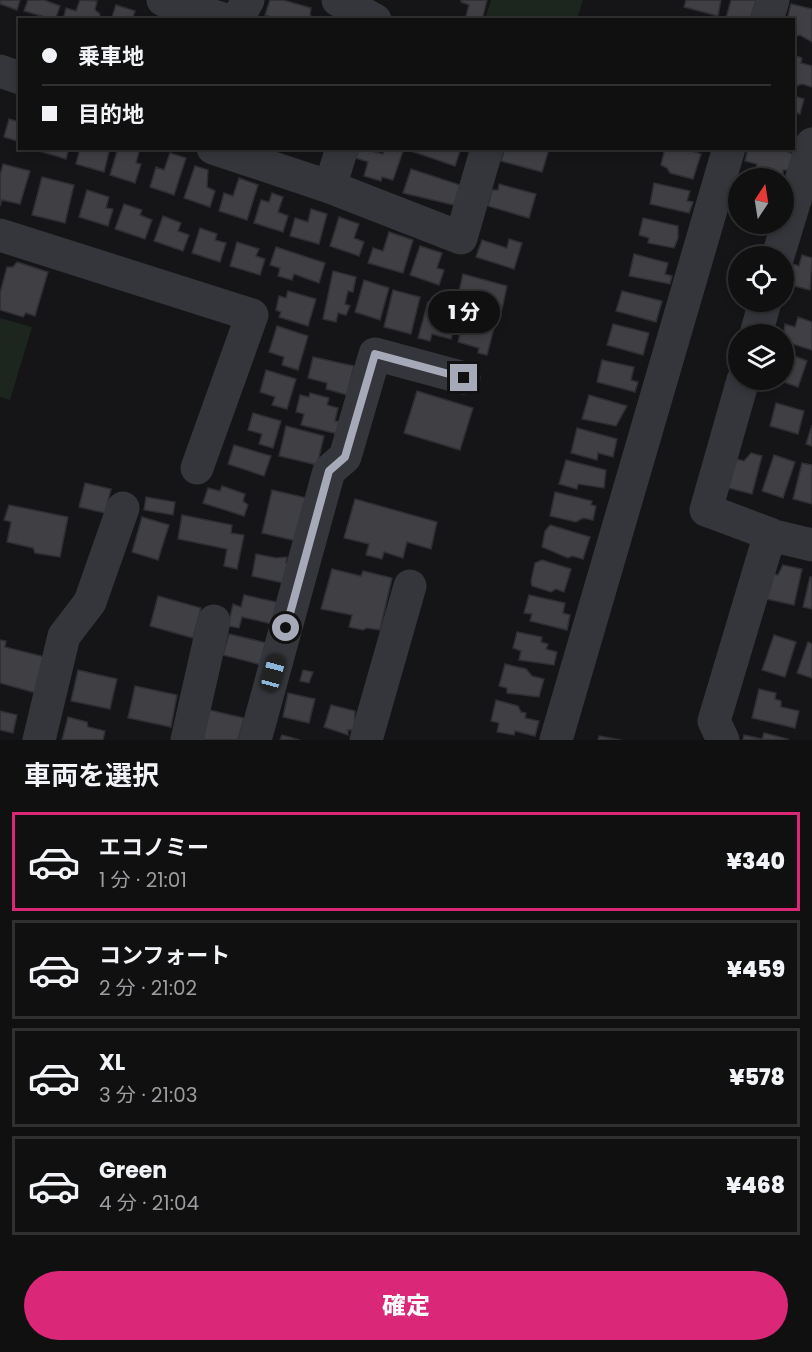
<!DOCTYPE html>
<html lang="ja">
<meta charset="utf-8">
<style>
:root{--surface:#101011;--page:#1e1e1f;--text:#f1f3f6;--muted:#9c9d9f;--line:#303031;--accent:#db2777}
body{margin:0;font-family:Poppins,"Noto Sans JP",sans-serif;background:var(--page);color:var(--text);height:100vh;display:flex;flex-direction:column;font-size:22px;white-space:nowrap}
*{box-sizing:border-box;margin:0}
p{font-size:20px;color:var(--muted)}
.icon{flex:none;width:33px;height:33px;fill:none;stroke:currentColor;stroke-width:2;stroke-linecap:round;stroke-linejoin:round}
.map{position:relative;height:740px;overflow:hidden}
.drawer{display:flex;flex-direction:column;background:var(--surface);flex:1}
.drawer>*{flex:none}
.guide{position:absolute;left:18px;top:18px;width:777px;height:132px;border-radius:0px;box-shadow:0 3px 9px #0003,0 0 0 2px var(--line);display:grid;align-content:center;height:132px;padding:0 24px;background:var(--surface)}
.needle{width:39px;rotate:12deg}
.buttons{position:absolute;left:728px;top:168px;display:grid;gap:12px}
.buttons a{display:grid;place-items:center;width:66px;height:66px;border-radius:50%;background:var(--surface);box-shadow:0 3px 9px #0003,0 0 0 2px var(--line);font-size:30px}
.end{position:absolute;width:27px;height:27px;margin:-14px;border:8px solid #a6a9b7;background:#111;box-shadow:0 0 0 3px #111}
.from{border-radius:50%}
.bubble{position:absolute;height:42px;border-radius:21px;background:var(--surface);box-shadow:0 3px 9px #0003,0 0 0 2px var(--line);font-size:20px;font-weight:800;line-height:42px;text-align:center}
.car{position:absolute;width:18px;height:36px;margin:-18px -9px;border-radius:8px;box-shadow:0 0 4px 2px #0007;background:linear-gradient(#222 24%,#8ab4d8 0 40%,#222 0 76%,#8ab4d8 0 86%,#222 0)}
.guide b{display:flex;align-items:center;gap:21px;height:57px;font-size:22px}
.guide b+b{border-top:2px solid var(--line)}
.guide i{width:15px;height:15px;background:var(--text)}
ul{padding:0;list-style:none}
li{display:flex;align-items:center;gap:18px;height:99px;margin:0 12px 9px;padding:0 12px;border:3px solid var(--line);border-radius:0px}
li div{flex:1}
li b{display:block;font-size:22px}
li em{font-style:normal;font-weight:800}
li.on{border-color:var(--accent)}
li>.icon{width:54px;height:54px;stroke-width:1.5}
h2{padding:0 24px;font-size:27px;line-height:72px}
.primary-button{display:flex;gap:12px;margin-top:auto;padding:12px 24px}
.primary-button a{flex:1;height:69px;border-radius:36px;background:var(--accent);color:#fff;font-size:24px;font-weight:800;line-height:69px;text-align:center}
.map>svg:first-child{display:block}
.green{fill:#1c251e}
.building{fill:#3f3f44;stroke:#2f2e33;stroke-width:1.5}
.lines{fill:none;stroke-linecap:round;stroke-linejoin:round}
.minor{stroke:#35363c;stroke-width:33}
.route{stroke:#a6a9b7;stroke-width:8}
</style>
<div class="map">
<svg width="812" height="740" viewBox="0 0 812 740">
<rect width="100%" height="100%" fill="#151517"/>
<path class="green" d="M491 0H583L577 19H485Z
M0 318 32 327 10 400 0 397Z"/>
<path class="building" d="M0 0H20L17 10 0 4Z
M28 0H44L60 6 55 20 24 11Z
M80 0 97 1 95 10 100 14 99 20H63L66 8 76 11Z
M270 0H283L311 8 310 15 316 20H280L265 15Z
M461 0H487L482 20H465L469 5 461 2Z
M686 0H721L718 16 684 7Z
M731 0H756L750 20 726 18Z
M791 4 812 9V42L800 35 794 37V20H787Z
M116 5 135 11 132 20H111Z
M794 55 802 58 801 63 812 66V87L802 84 794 87Z
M794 96 804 99 800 114 794 112Z
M9 119 20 122V142L4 137Z
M40 148H69L66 159 39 151Z
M80 148H110L104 172 76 164Z
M118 148H140L136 163 141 164 135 183 110 175Z
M359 148 383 154 385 148 403 151 393 180 382 177 381 181 364 176 368 162 356 158Z
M412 148H461L455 166 411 151Z
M505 148H548L549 149 542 172 501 161Z
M665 148H683L701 154 693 179 670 173 667 168 661 165Z
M748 148H778L793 154 788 170H783V176L756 169 757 164 745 161Z
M170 153 186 158 174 195 150 187 156 167 164 170Z
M3 164 30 171 20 204 2 200 0 206V175Z
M195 166 208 170 207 187 215 191 210 207 184 198Z
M411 169 460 185 454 205 403 193Z
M42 177 74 185 65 223 32 215Z
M239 178 258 185 247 220 219 211 224 193 233 196Z
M654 183 690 191 687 201 693 202 689 213 650 204Z
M499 184 536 194 529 218 488 206 492 190H498Z
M87 190 109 197 106 208 113 209 108 226 79 217Z
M272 193 283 197 278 212 288 216 283 232 254 223 261 200 269 202Z
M124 204 142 210 140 215 152 220 145 239 115 229Z
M311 209 327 214 319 244 290 236 295 218 308 222Z
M163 216 181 223 178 231 189 235 183 251 154 241Z
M339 217 359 224 354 238 364 242 359 256 330 246Z
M643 218 678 226V238L674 248 648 243 649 238 639 235Z
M200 228 217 234 215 240 226 243 220 262 192 253Z
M389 232 413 240 403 273 368 263 373 248 383 251Z
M509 239 522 243 514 269 476 257 482 240 507 248Z
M237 242 259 249 256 256 265 259 260 275 230 266Z
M420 246 442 253 437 268 444 270 439 285 410 275Z
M276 247 325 263 319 283 294 274 292 280 278 276 280 268 270 265Z
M634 254 668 263 665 274 672 276 670 284 629 276Z
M802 255 812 258 810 290 783 283 787 262 799 266Z
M17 262 48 272 35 316 26 313 23 317 0 310V293L7 267H13Z
M333 271 356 277 353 292 348 291 345 304 350 306 346 315 338 313 336 322 323 319Z
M463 274 507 286 502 309 458 296Z
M364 280 389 288 380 320 355 312Z
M393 290 420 297 411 334 384 327Z
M288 291 316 299 308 326 279 317 281 312 276 310 279 296 286 298Z
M622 291 662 301 656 322 616 311Z
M428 302 459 310 451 339 432 334 430 341 418 338Z
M466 312 496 320 487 355 478 353 479 348 458 342Z
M798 317 812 322V350L783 341 785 324 795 327Z
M613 324 649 333 643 355 607 345Z
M277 326 308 336 298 370 282 365 284 357 269 352Z
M784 352 807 361 798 387 778 380H783Z
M313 357 354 366 347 395 326 389 327 383 308 378Z
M602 360 634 367 631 380 638 382 635 392 597 382Z
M266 370 296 379 287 409 272 405 275 397 260 392Z
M417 391 473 408 460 450 404 433Z
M310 393 329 398 327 405 338 408 335 421 341 422 338 434 301 425 304 414 296 412 300 395 309 397Z
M589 395 627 406 616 426 582 419Z
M776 403 804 411 798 434 770 426Z
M253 413 281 421 273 448 259 444 262 434 248 430Z
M812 425V446L806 444Z
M286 426 324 436 317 465 279 456Z
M577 428 617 439 613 457 598 453 597 460 571 453Z
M234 445 271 456 264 476 228 464Z
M751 453 762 456 752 494 721 486 729 457 744 461Z
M774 455 795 462 783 498 762 491Z
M566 460 606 470 604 488 578 484 577 489 559 484Z
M802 463 812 465V504L793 499Z
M85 483 111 489 105 513 79 507Z
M222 486 245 494 243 501 248 505 244 516 203 503 208 488 220 491Z
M272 490 307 498 297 541 262 533Z
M555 492 592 501 591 505 596 506 593 520 583 518 576 522 550 516Z
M146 497 175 502 173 515 144 510Z
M355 499 437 522 431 549 407 542 403 558 384 552 382 559 366 555 369 544 344 538Z
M9 505 68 517 60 557 35 553 33 548 7 542 11 522 4 520Z
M182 515 232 525 231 533 244 535 237 569 224 566 227 549 178 539Z
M142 517 169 525 158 560 132 552Z
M550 525 590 537 583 559 572 556 568 558 542 547 545 531Z
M256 554 276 558 287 557 286 563 292 564 288 584 252 576Z
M542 560 571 569 564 592 556 589 551 592 532 586 531 581 535 563Z
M783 565 802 569 794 605 762 598 767 573 778 575Z
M332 569 361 576 363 571 392 578 380 630 367 628 363 630 349 627 352 615 321 609Z
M810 577H812V609L803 607Z
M244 595 281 603 276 625 242 617 239 628 228 626 233 604 241 607Z
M529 595 565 603 563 613 570 615 567 630 530 621 532 614 524 613Z
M158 596 201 608 193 638 150 626Z
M517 632 542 637 541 642 548 644 546 649 557 652 554 665 519 660 521 651 513 648Z
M229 634 267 643 262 665 223 655Z
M774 635 796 642 785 677 762 670Z
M0 640 6 641 5 647 45 657 36 693 0 683Z
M808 642 812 644V678L797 673Z
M505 664 526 669 532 676 544 679 539 697 507 693V688L499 686Z
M78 670 117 679 110 709 71 701Z
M303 670 313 672 309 683 300 681Z
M135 686 177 695 171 727 128 718Z
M759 689 776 693 775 699 781 701V707L799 711 795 728 752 718Z
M288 693 315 699 309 723 283 717Z
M496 700 518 706 521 712 526 713 525 718 539 721 535 736 515 731 514 735 497 732 499 723 491 721Z
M331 705 355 711 354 730H348V735L324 727Z
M209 710 244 718 238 740H202Z
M0 711 17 715 13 733 0 730Z
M68 717 87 722 88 727 105 731 103 740H62Z
M764 733 788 739V740H743L744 735 762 739Z
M282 735 300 740H280Z
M599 736 621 740H598Z"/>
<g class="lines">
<path class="minor" d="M163 0 226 20
M338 0 375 20
M237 20 248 0
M767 20 773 0
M0 71 20 78
M213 148 330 187 461 238 487 148
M330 187 342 148
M0 235 252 315 197 468
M778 256 812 144
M756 334 765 302
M770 535 812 545
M39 740 64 636 90 602 123 508
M187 740 214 621
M255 740 329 471 345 457 375 354 464 378
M366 740 410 586
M556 740 729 148
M723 740 714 721 770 534 706 510 743 380"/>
</g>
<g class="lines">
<path class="route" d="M286 628 329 471 345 457 375 354 464 378"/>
</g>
</svg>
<div class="buttons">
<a><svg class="needle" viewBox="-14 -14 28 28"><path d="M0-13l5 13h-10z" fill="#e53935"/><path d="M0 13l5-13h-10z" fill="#9c9d9f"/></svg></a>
<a><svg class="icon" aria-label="locate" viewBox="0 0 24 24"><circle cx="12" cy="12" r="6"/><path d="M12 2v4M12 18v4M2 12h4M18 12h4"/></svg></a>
<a><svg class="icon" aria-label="layers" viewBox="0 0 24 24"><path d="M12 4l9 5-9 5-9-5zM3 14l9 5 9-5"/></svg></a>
</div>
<i class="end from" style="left:286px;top:628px"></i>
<i class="end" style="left:464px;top:378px"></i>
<div class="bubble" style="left:428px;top:291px;width:72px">1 分</div>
<i class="car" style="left:273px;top:673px;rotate:15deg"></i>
<div class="guide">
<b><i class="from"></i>乗車地</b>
<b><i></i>目的地</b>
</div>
</div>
<section class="drawer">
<h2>車両を選択</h2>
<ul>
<li class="on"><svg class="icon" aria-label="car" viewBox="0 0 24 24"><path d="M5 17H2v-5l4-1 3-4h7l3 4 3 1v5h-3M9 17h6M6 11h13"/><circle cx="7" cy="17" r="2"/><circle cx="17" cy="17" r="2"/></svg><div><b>エコノミー</b><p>1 分 · 21:01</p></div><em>¥340</em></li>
<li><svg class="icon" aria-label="car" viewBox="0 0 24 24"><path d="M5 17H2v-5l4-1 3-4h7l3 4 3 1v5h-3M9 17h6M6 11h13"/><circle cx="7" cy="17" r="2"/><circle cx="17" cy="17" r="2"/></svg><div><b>コンフォート</b><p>2 分 · 21:02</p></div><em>¥459</em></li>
<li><svg class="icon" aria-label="car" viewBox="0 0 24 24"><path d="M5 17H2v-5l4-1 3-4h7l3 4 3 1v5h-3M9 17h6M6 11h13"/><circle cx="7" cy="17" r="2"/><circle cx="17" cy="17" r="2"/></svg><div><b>XL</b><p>3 分 · 21:03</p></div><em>¥578</em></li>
<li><svg class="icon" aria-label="car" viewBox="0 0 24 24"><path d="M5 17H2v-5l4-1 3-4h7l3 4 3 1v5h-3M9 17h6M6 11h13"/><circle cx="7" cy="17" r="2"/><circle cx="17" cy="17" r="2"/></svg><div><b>Green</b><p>4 分 · 21:04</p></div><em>¥468</em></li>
</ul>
<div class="primary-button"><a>確定</a></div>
</section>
